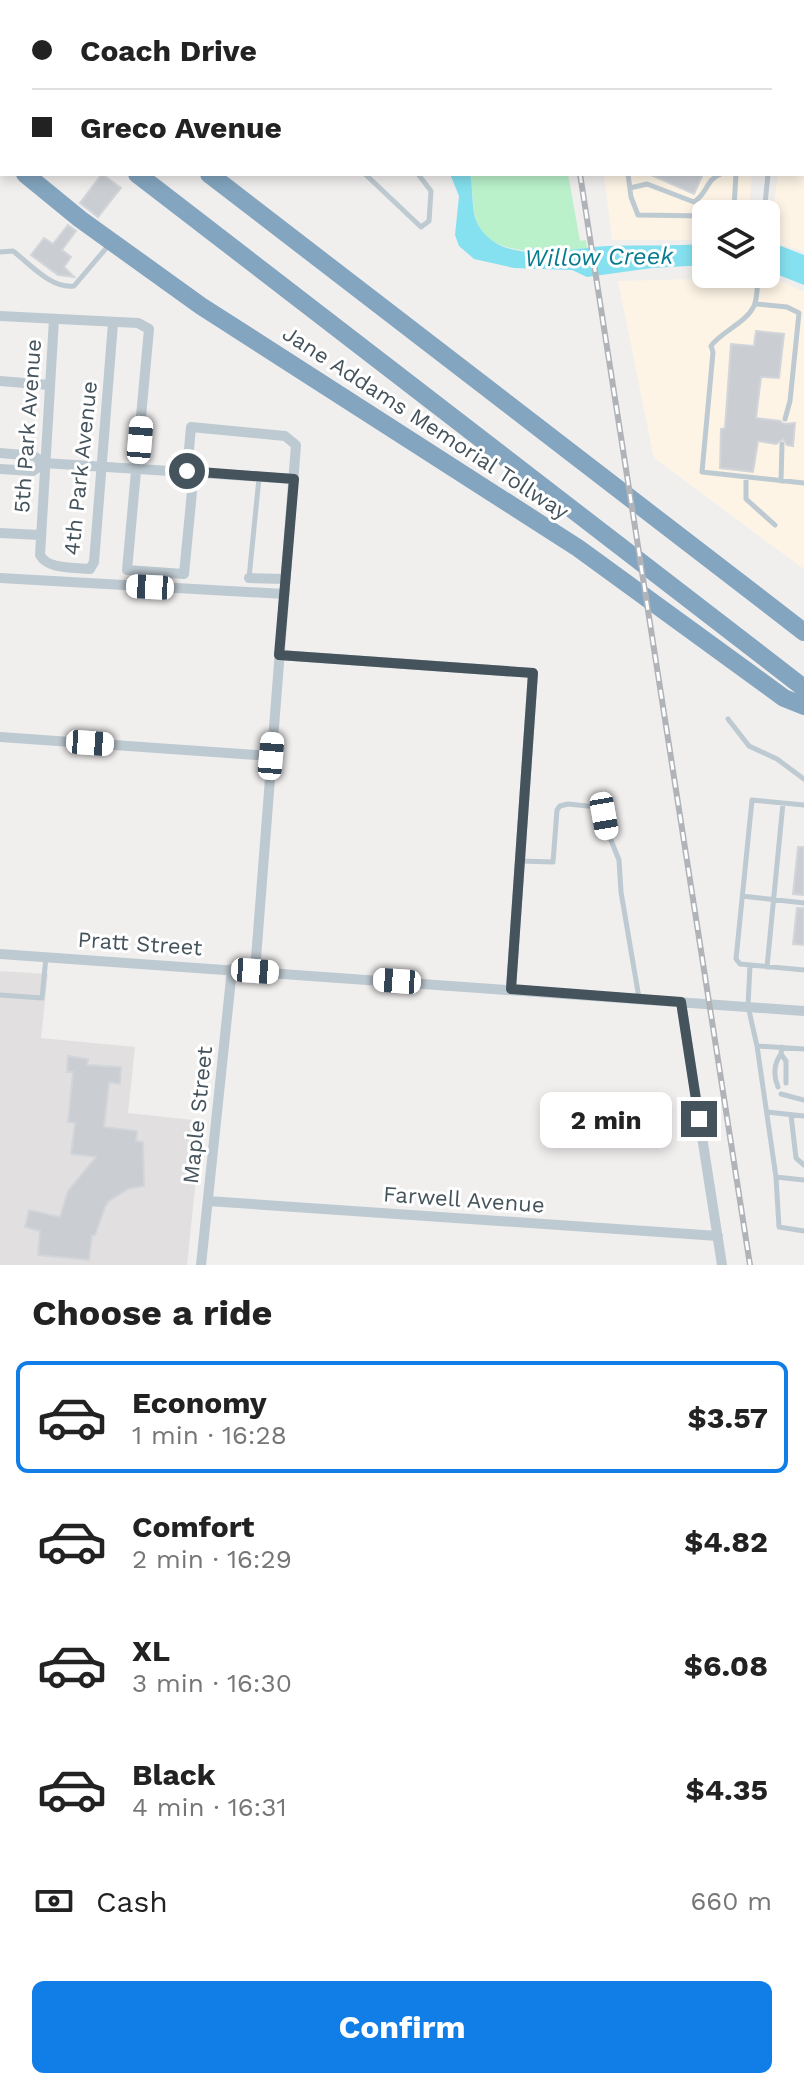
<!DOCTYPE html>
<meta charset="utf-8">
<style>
:root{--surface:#fff;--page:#f2f2f2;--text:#222;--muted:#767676;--line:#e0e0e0;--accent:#117ee7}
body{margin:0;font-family:"Work Sans",sans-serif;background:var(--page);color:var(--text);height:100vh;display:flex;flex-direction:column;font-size:30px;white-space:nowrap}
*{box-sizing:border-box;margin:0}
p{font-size:26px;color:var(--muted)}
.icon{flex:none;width:44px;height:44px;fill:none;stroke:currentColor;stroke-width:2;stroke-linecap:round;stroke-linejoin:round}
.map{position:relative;height:1265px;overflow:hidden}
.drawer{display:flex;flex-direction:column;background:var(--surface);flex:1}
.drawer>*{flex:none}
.banner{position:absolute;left:0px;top:0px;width:804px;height:176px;box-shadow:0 4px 12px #0003;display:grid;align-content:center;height:176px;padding:0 32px;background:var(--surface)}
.fabs{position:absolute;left:692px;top:200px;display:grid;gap:16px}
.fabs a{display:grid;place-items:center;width:88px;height:88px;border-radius:12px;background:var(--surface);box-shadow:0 4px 12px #0003;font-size:40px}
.end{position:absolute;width:36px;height:36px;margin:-18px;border:10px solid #45535c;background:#fff;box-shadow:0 0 0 4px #fff}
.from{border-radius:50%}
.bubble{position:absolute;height:56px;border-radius:12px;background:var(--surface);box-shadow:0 4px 12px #0003;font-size:26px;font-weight:700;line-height:56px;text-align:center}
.car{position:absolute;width:24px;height:48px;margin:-24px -12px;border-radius:10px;box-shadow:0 0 6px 2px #0007;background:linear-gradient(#fff 24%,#345 0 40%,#fff 0 76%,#345 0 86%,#fff 0)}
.banner b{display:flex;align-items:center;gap:28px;height:76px;font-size:30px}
.banner b+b{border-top:2px solid var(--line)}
.banner i{width:20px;height:20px;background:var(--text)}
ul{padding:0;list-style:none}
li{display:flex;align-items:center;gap:24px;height:112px;margin:0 16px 12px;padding:0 16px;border:4px solid transparent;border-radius:12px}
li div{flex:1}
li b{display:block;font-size:30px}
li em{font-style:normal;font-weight:700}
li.on{border-color:var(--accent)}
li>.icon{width:72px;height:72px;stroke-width:1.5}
h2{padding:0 32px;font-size:36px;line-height:96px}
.pay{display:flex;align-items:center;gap:20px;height:88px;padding:0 32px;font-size:30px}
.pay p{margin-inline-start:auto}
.cta{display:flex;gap:16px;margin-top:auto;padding:16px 32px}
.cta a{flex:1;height:92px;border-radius:12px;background:var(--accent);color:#fff;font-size:32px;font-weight:700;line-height:92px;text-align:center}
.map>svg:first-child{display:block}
.commercial{fill:#fdf4e6}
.education{fill:#e2dfe0}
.green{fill:#baf1cb}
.water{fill:#85e1ef}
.building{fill:#caced3;stroke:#d2d5da;stroke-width:2}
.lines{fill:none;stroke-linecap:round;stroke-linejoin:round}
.service{stroke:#becad1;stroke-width:5}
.minor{stroke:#becad1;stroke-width:10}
.primary{stroke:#acc0ce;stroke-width:16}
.motorway{stroke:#83a5bf;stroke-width:18}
.rail-casing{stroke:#b0b4b9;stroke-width:6}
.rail{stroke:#fff;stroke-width:3;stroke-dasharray:9;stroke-linecap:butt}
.route{stroke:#45535c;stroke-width:10}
.labels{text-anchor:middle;stroke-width:6;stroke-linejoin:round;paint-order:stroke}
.street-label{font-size:22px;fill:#45535c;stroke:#fff}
.water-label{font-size:24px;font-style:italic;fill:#087c8f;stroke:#fff}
</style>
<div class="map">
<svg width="804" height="1265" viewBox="0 0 804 1265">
<rect width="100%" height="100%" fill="#f1eeee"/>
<path class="commercial" d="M802 163 804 164V251L768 242 778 174H802Z
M604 174H752L749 214H706V240H612Z
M746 274 770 276 804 292V569L654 458 618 281 741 278Z"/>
<path class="education" d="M0 971 48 974 41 1038 135 1047 128 1113 202 1121 187 1265H0Z"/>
<path class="green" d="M470 174H568L580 241 586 240 587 248C556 251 492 260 477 223 471 209 474 190 470 174Z"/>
<path class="water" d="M450 174H470C474 190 470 214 480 228 506 267 569 247 608 246 640 245 673 246 706 244V265L652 268 587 277 572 270 514 268 474 259 459 246 455 235 459 196Z
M766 243H773L804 255V285L766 270Z"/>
<path class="building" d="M102 174 121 188 98 217 80 203Z
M649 174H703L694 194Z
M68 225 76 231 62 250 71 257 64 267 74 277 58 275 31 255 44 238 53 244Z
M756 331 784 334 779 378 761 377 756 418 780 421 784 424 795 423 793 446 787 445 783 439 776 444 758 441 753 472 720 468 721 429 725 428 731 344 754 346Z
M798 847H804V895L793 894Z
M797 908H804V945L793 944Z
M68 1056 88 1059 87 1065 121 1067 120 1084 109 1082 104 1127 137 1131 136 1141 143 1142 144 1186 128 1189 109 1201 105 1207 95 1235H92L89 1260 38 1255 40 1231 25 1227 29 1210 60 1217 68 1191 96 1157 71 1154 75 1123 68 1122 73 1072H67Z"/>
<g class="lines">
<path class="service" d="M163 0 166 2
M231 0 234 2
M311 0 315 2
M787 2V0
M802 83 804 84
M365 174 421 227 429 221 431 191 418 174
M628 174 631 197 638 215 706 216
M630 188 647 184 694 202C708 193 706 179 721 174
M734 207 736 174
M734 207 740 213 752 214
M725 214 734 207
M764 214 768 174
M0 252 13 251C30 264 51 289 74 286L108 246
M758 274C757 284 758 297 754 306 746 323 722 331 711 346L713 352 702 472 804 483
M756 304 787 307 799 313 790 401 785 419
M746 477V499L775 525
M781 481 782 444
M249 578 259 478
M728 719 749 746 777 759 804 779
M804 805 752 800 736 959 740 964 804 970
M520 861 553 862 557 810 560 806 568 804 597 807 604 816 608 833 619 860 621 892 639 998
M742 896 804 903
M750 965 748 1006 757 1046 804 1049
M767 967 783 803
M0 995 42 998 46 957
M757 1046 776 1177 804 1180
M782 1047 781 1054 786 1061V1083
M778 1087C773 1076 774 1063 781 1054
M781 1094 804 1100
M767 1112 804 1116
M791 1115 796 1158 804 1165
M776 1177 779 1227 804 1231"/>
<path class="minor" d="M0 316 138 323 149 329 127 570 184 574 194 471
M54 319 40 555C48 570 74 567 90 569L94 562 113 323
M0 381 49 385
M0 453 34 456 44 463 294 479
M0 469 33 471 44 463
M187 471 191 427 285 436 296 445 255 971
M0 533 40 535
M0 578 284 594
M249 578 285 579
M279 655 533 673 511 989
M0 737 271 756
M0 954 804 1011
M681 1002 722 1265
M208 1201 718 1236
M201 1265 232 969"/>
<path class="primary" d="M493 0 498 2
M802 124 804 125
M802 149 804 150"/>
<path class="motorway" d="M0 7 2 9
M0 67 2 69
M0 154 2 155
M25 174 80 219 201 306 578 548 784 698 804 706
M137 174 804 688
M209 174 804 632"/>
<g class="rail-casing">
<path id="rail" d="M562 0V2
M580 174 750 1265"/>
</g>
<use href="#rail" class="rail"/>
</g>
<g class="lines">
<path class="route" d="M187 471 294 479 279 655 533 673 511 989 681 1002 699 1119"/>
</g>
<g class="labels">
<g class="street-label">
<text transform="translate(426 422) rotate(33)" y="8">Jane Addams Memorial Tollway</text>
<text transform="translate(27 426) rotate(-86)" y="8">5th Park Avenue</text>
<text transform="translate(80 468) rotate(-84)" y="8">4th Park Avenue</text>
<text transform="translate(140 943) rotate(4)" y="8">Pratt Street</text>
<text transform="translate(197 1115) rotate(-84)" y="8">Maple Street</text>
<text transform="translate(464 1199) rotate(4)" y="8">Farwell Avenue</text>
</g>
<g class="water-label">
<text transform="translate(599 257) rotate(-1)" y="8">Willow Creek</text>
</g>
</g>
</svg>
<div class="fabs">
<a><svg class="icon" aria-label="layers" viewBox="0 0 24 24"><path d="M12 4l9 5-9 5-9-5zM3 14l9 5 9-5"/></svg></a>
</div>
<i class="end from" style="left:187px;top:471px"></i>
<i class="end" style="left:699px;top:1119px"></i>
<div class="bubble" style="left:540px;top:1092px;width:132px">2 min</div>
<i class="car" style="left:140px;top:440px;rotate:5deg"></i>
<i class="car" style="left:150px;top:587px;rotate:273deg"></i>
<i class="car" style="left:90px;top:743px;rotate:94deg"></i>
<i class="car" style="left:271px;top:756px;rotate:5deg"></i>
<i class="car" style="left:604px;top:816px;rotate:170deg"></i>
<i class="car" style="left:255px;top:971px;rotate:94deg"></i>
<i class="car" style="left:397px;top:981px;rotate:274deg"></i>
<div class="banner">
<b><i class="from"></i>Coach Drive</b>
<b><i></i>Greco Avenue</b>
</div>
</div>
<section class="drawer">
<h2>Choose a ride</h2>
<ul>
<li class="on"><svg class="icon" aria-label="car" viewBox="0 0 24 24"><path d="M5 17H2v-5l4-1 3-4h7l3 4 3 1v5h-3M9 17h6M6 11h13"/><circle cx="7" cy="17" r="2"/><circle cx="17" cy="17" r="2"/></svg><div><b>Economy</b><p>1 min · 16:28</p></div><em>$3.57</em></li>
<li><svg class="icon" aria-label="car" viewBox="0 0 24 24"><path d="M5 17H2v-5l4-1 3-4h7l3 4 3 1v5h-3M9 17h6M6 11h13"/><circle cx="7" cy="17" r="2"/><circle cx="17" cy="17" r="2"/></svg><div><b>Comfort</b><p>2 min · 16:29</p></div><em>$4.82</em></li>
<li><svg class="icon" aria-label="car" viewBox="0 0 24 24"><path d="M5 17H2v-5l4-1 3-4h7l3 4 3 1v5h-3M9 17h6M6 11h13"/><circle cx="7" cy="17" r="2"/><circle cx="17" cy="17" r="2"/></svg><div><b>XL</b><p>3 min · 16:30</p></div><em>$6.08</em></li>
<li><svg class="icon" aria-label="car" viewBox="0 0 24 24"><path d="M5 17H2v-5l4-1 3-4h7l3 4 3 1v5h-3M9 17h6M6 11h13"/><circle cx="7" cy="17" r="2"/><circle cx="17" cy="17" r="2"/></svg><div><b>Black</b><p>4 min · 16:31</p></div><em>$4.35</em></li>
</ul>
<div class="pay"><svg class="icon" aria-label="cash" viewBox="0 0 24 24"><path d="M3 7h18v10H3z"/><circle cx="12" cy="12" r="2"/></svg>Cash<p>660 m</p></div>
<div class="cta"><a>Confirm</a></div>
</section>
